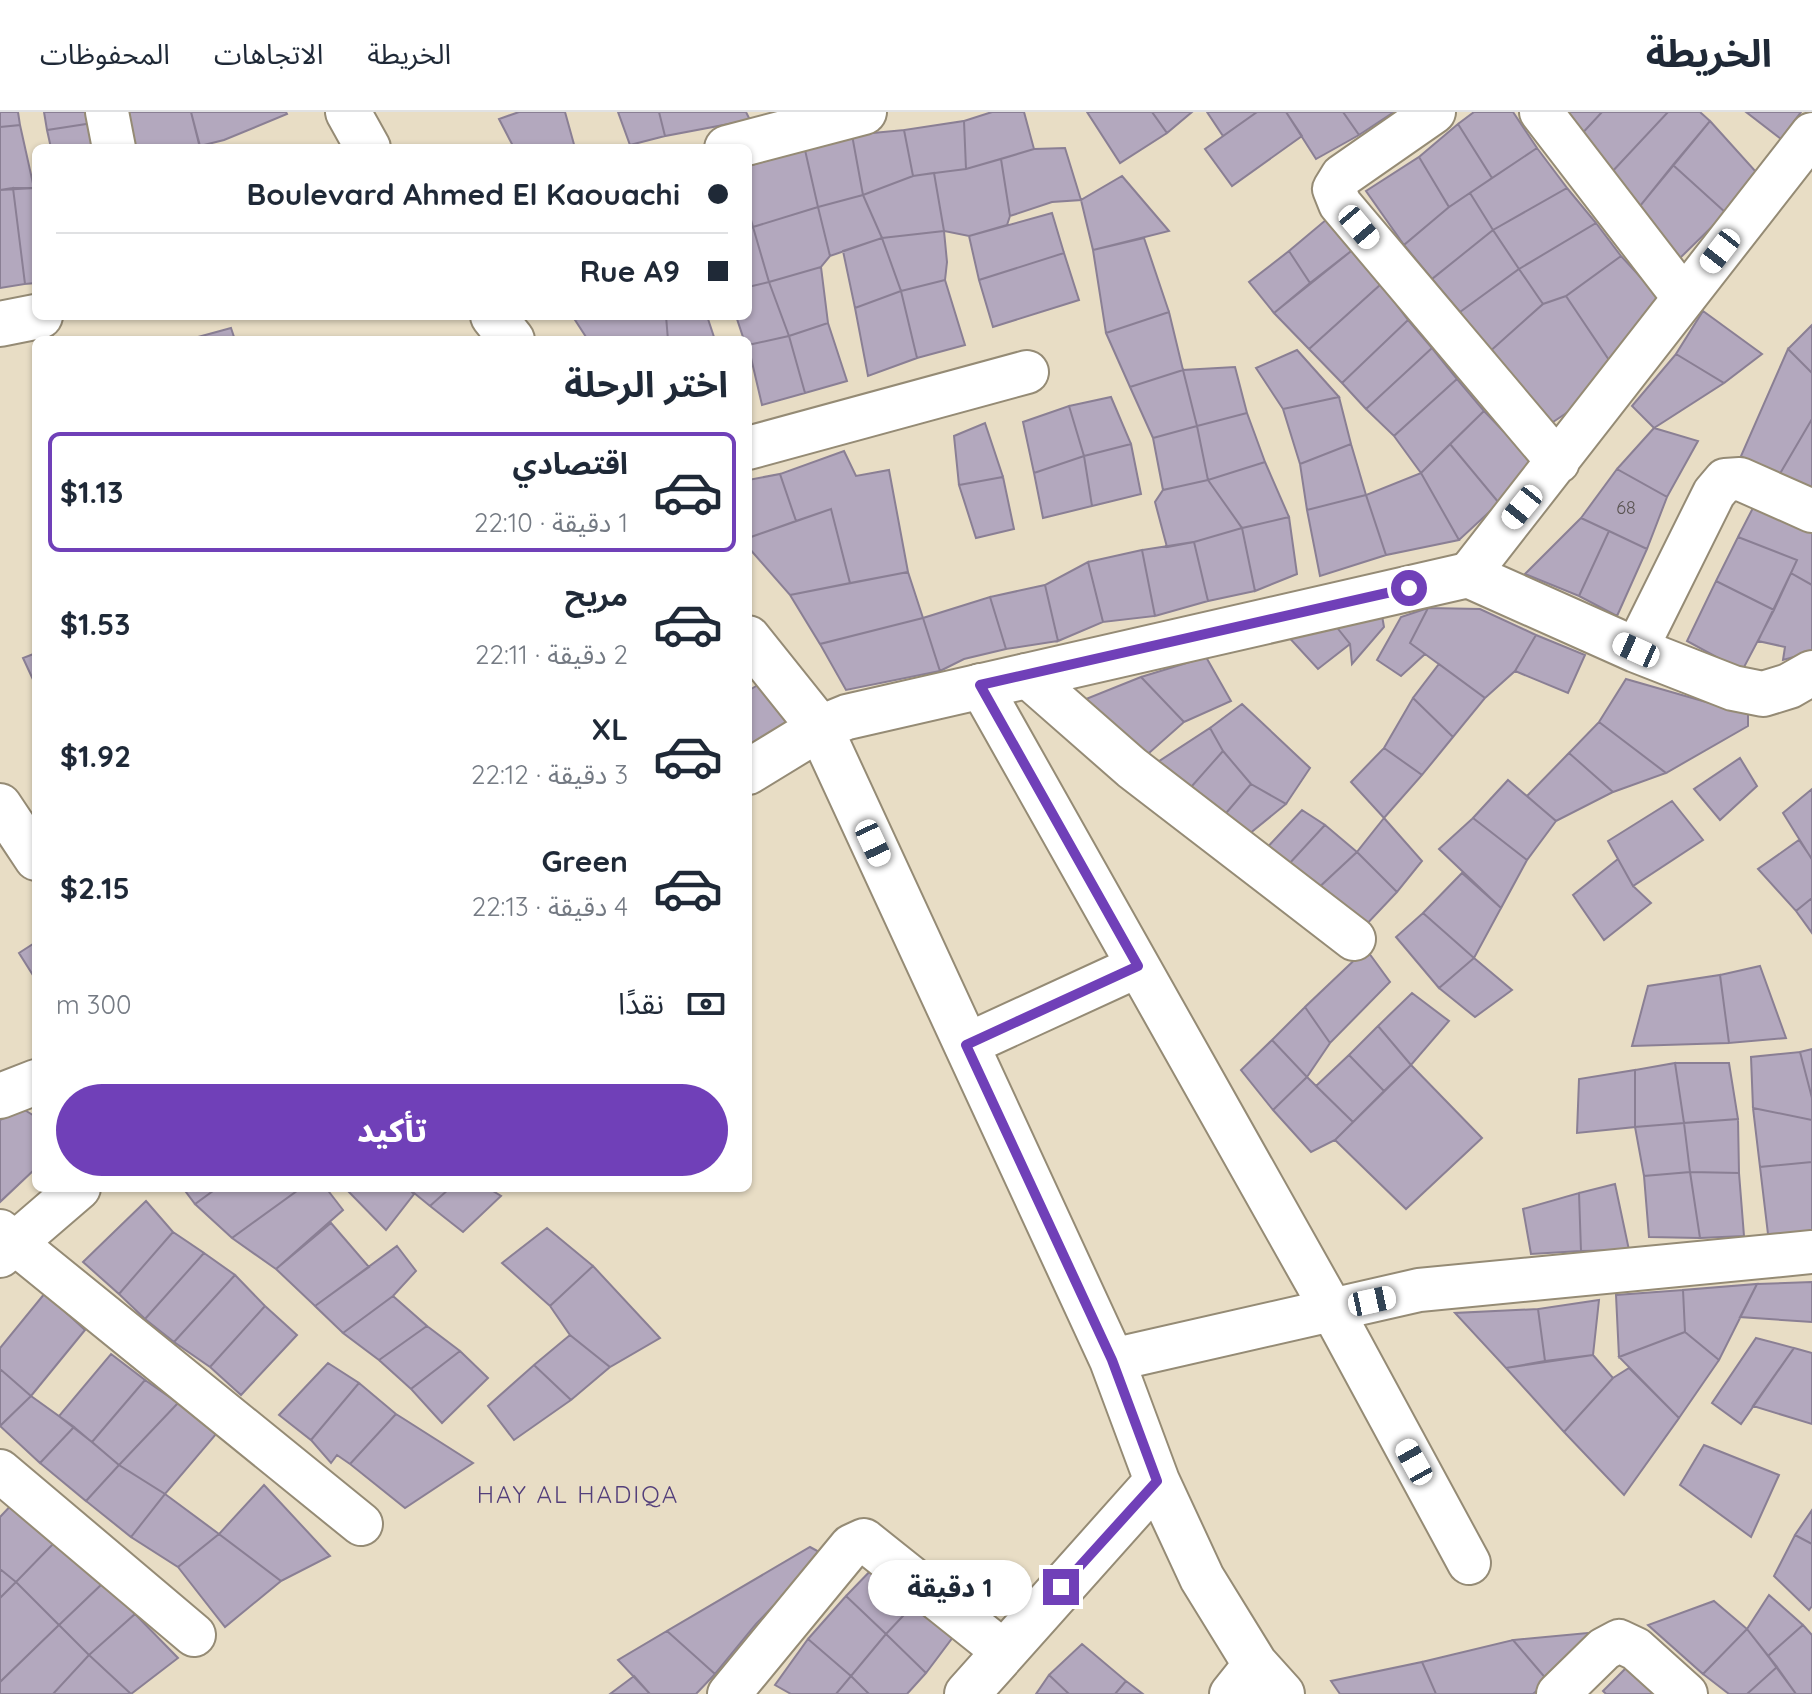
<!DOCTYPE html>
<html lang="ar">
<meta charset="utf-8">
<style>
:root{--surface:#fff;--page:#f2f2f3;--text:#1f2937;--muted:#747a83;--line:#e0e1e3;--accent:#7040b8}
body{margin:0;font-family:Quicksand,"Noto Sans Arabic",sans-serif;background:var(--page);color:var(--text);direction:rtl;height:100vh;display:flex;flex-direction:column;font-size:30px;white-space:nowrap}
*{box-sizing:border-box;margin:0}
p{font-size:26px;color:var(--muted)}
.icon{flex:none;width:44px;height:44px;fill:none;stroke:currentColor;stroke-width:2;stroke-linecap:round;stroke-linejoin:round}
.map{position:relative;flex:1;overflow:hidden;direction:ltr}
.sheet{position:absolute;left:32px;top:224px;width:720px;height:856px;display:flex;flex-direction:column;background:var(--surface);border-radius:12px;box-shadow:0 2px 6px #0004;direction:rtl}
.sheet>*{flex:none}
.hud{position:absolute;left:32px;top:32px;width:720px;height:176px;border-radius:12px;box-shadow:0 2px 6px #0004;direction:rtl;display:grid;align-content:center;height:176px;padding:0 24px;background:var(--surface)}
.end{position:absolute;width:36px;height:36px;margin:-18px;border:10px solid #7040b8;background:#fff;box-shadow:0 0 0 4px #fff}
.from{border-radius:50%}
.bubble{position:absolute;height:56px;border-radius:28px;background:var(--surface);box-shadow:0 2px 6px #0004;font-size:26px;font-weight:800;line-height:56px;text-align:center;direction:rtl}
.car{position:absolute;width:24px;height:48px;margin:-24px -12px;border-radius:10px;box-shadow:0 0 6px 2px #0007;background:linear-gradient(#fff 24%,#345 0 40%,#fff 0 76%,#345 0 86%,#fff 0)}
.hud b{display:flex;align-items:center;gap:28px;height:76px;font-size:30px}
.hud b+b{border-top:2px solid var(--line)}
.hud i{width:20px;height:20px;background:var(--text)}
ul{padding:0;list-style:none}
li{display:flex;align-items:center;gap:24px;height:120px;margin:0 16px 12px;padding:0 8px;border:4px solid transparent;border-radius:12px}
li div{flex:1}
li b{display:block;font-size:30px}
li em{font-style:normal;font-weight:800}
li.active{border-color:var(--accent)}
li>.icon{width:72px;height:72px;stroke-width:1.5}
h2{padding:0 24px;font-size:36px;line-height:96px}
.pay{display:flex;align-items:center;gap:20px;height:88px;padding:0 24px;font-size:30px}
.pay p{margin-inline-start:auto}
.button{display:flex;gap:16px;margin-top:auto;padding:16px 24px}
.button a{flex:1;height:92px;border-radius:48px;background:var(--accent);color:#fff;font-size:32px;font-weight:800;line-height:92px;text-align:center}
header{display:flex;align-items:center;gap:48px;box-sizing:border-box;height:112px;padding:0 40px;background:var(--surface);border-bottom:2px solid var(--line)}
header strong{font-size:38px}
nav{display:flex;gap:44px;margin-inline-start:auto;font-size:28px}
.map>svg:first-child{display:block}
.building{fill:#b3a8be;stroke:#8a7f94;stroke-width:2}
.lines{fill:none;stroke-linecap:round;stroke-linejoin:round}
.street-casing{stroke:#958b75;stroke-width:46}
.secondary-casing{stroke:#958b75;stroke-width:48}
.street{stroke:#fff;stroke-width:42}
.secondary{stroke:#fff;stroke-width:44}
.route{stroke:#7040b8;stroke-width:10}
.labels{text-anchor:middle;stroke-width:6;stroke-linejoin:round;paint-order:stroke}
.number-label{font-size:18px;fill:#5a5452}
.neighbourhood-label{font-size:24px;letter-spacing:2px;fill:#533f7b;stroke:#e8ddc5}
</style>
<header>
<strong>الخريطة</strong>
<nav><a>الخريطة</a><a>الاتجاهات</a><a>المحفوظات</a></nav>
</header>
<div class="map">
<svg width="1812" height="1582" viewBox="0 0 1812 1582">
<rect width="100%" height="100%" fill="#e8ddc5"/>
<path class="building" d="M0 0H18L20 13 0 15Z
M44 0H91L93 11 47 18Z
M115 0H191L200 36H122Z
M191 0H286L287 2 224 28 200 34Z
M519 0H565L575 36H514L499 7Z
M618 0H659L665 24 630 33Z
M659 0H746L750 8 665 24Z
M992 0H1024L1034 37 966 57 964 9Z
M1087 0H1152L1167 21 1120 51Z
M1152 0H1192L1167 21Z
M1207 0H1257L1223 24Z
M1257 0H1286L1302 24 1232 74 1205 37Z
M1286 0H1343L1359 23 1316 47Z
M1343 0H1394L1359 23Z
M1474 0H1513L1537 36 1492 66 1458 12Z
M1561 0H1602L1577 27Z
M1602 0H1668L1610 62 1577 27Z
M1668 0H1700L1710 9 1640 94 1610 62Z
M1746 0H1801L1781 27Z
M964 9 966 57 913 64 904 18Z
M1710 9 1757 61 1726 101 1673 53Z
M93 11 99 36H51L47 18Z
M1458 12 1492 66 1449 95 1419 45Z
M20 13 34 76 0 78V15Z
M904 18 913 64 863 83 852 23Z
M852 23 863 83 818 95 805 38Z
M1065 36 1081 88 1052 90 1010 104 1001 47 1034 37Z
M1537 36 1567 76 1493 118 1470 81Z
M805 38 818 95 753 115 748 97V54Z
M1419 45 1449 95 1404 133 1366 79Z
M1001 47 1010 104 1007 113 969 124 944 119 934 61 966 57Z
M1673 53 1726 101 1679 147 1640 94Z
M934 61 944 119 882 126 863 83 913 64Z
M1122 64 1169 119 1093 138 1081 88Z
M13 76H34L36 82V171L25 172Z
M13 76 25 172 0 176V78Z
M1567 76 1596 111 1519 157 1493 118Z
M1470 81 1493 118 1432 167 1404 133 1449 95Z
M863 83 882 126 830 144 818 95Z
M818 95 830 144 821 155 769 170 753 115Z
M1052 101 1064 141 979 168 969 124Z
M1327 107 1355 136 1310 171 1289 139Z
M1596 111 1621 144 1566 184 1543 192 1519 157Z
M753 115 769 170 748 175V117Z
M1493 118 1519 157 1460 200 1432 167Z
M944 119 947 150 945 168 901 179 882 126Z
M882 126 901 179 855 196 843 139Z
M1144 126 1169 200 1106 221 1093 138Z
M1355 136 1381 172 1309 237 1274 201Z
M1289 139 1310 171 1274 201 1249 170Z
M1064 141 1079 188 993 215 979 168Z
M1621 144 1658 184 1609 248 1566 184Z
M821 155 828 211 789 224 769 170Z
M1519 157 1543 192 1487 242 1460 200Z
M945 168 965 233 917 246 901 179Z
M769 170 789 224 748 233V228H744L736 204H748V175Z
M1381 172 1408 208 1342 271 1309 237Z
M901 179 917 246 868 264 855 196Z
M1566 184 1609 248 1580 292 1550 312 1487 242 1543 192Z
M1703 199 1762 242 1724 271 1676 242Z
M1169 200 1183 258 1130 275 1106 221Z
M585 204H666L668 228H588L575 208Z
M666 204H707L715 228H668Z
M1408 208 1432 236 1366 297 1342 271Z
M828 211 847 269 805 281 789 224Z
M1812 213V261L1788 237Z
M231 216 235 228H187Z
M789 224 805 281 762 293 748 233Z
M1432 236 1457 267 1394 324 1366 297Z
M1788 237 1812 261V307L1778 365 1741 344Z
M1297 238 1339 285 1283 297 1256 256Z
M1676 242 1724 271 1654 316 1632 294Z
M1235 255 1247 301 1197 314 1183 258Z
M1183 258 1197 314 1153 326 1130 275Z
M1457 267 1484 299 1421 361 1394 324Z
M1111 285 1131 332 1084 344 1069 294Z
M1339 285 1351 332 1300 352 1283 297Z
M1069 294 1084 344 1034 361 1023 310Z
M1484 299 1533 350 1499 391 1450 332Z
M1247 301 1265 350 1208 368 1197 314Z
M1812 307V379L1778 365Z
M985 311 1003 365 959 373 954 324Z
M1197 314 1208 368 1163 378 1153 326Z
M1654 316 1698 329 1667 385 1617 357Z
M1131 332 1141 382 1092 394 1084 344Z
M1351 332 1366 383 1307 398 1300 352Z
M1450 332 1499 391 1459 428 1421 361Z
M844 339 856 364 889 358 908 460 850 471 831 397 796 409 780 362Z
M1084 344 1092 394 1043 406 1034 361Z
M1265 350 1289 405 1242 416 1208 368Z
M1617 357 1667 385 1647 437 1581 406Z
M1421 361 1459 428 1386 443 1366 383Z
M780 362 796 409 748 426V368Z
M1003 365 1014 417 976 426 959 373Z
M1208 368 1242 416 1194 430 1167 435 1155 390 1163 378Z
M1366 383 1386 443 1320 464 1307 398Z
M1754 394 1812 415V473L1791 461 1797 448 1738 425Z
M831 397 850 471 790 483 748 435V426Z
M1289 405 1297 462 1255 479 1242 416Z
M1581 406 1609 419 1579 484 1525 462Z
M1242 416 1255 479 1208 489 1194 430Z
M1609 419 1647 437 1617 504 1579 484Z
M1738 425 1797 448 1774 498 1716 469Z
M1194 430 1208 489 1155 504 1142 438Z
M1142 438 1155 504 1103 510 1088 450Z
M1088 450 1103 510 1058 529 1045 473Z
M908 460 923 506 820 532 790 483Z
M1791 461 1812 473V540L1783 548 1785 535 1758 529Z
M1716 469 1774 498 1742 559 1687 529Z
M1045 473 1058 529 1006 537 990 485Z
M990 485 1006 537 964 547 940 559 923 506Z
M1428 496 1410 531 1425 542 1401 564 1377 548 1401 505Z
M1428 496 1480 497 1536 523 1515 559 1485 586 1410 531Z
M1381 498 1384 515 1352 552 1350 532 1331 508Z
M923 506 940 559 846 578 820 532Z
M1331 508 1350 532 1318 557 1284 520Z
M1536 523 1585 543 1568 581 1515 559Z
M36 541V574L23 546Z
M1206 545 1231 589 1184 610 1141 565Z
M1439 552 1485 586 1453 625 1413 586Z
M1141 565 1184 610 1140 649 1071 593Z
M1626 567 1748 602V614L1666 661 1599 610Z
M761 571 787 611 748 639V579Z
M1413 586 1453 625 1422 663 1384 636Z
M1242 592 1310 656 1286 692 1251 672 1223 639 1210 616Z
M1599 610 1666 661 1613 680 1569 641Z
M1210 616 1223 639 1184 683 1147 657Z
M1384 636 1422 663 1384 706 1351 670Z
M1223 639 1251 672 1221 707 1184 683Z
M1569 641 1613 680 1556 709 1527 684Z
M1740 646 1757 674 1720 708 1694 677Z
M1508 668 1556 709 1527 748 1473 706Z
M1251 672 1286 692 1243 727 1221 707Z
M1812 677V745L1811 746 1783 701Z
M1672 689 1703 728 1633 774 1608 729Z
M1302 698 1325 713 1288 753 1263 740Z
M1384 706 1422 749 1397 780 1357 740Z
M1473 706 1527 748 1501 796 1439 737Z
M1325 713 1357 740 1314 780 1288 753Z
M1799 728 1812 747V786L1796 799 1758 757Z
M1357 740 1397 780 1364 815 1314 780Z
M1618 747 1633 774 1651 791 1604 828 1573 783Z
M1462 761 1501 796 1474 846 1423 801Z
M1812 786V821L1796 799Z
M1423 801 1474 846 1439 876 1396 825Z
M36 830V868L19 841Z
M1366 837 1390 870 1330 931 1305 895Z
M1474 846 1512 878 1475 905 1439 876Z
M1760 854 1786 926 1729 931 1720 863Z
M1720 863 1729 931 1632 934 1648 874Z
M1412 881 1449 909 1411 953 1378 914Z
M1305 895 1330 931 1307 965 1272 928Z
M1378 914 1411 953 1384 979 1349 943Z
M1272 928 1307 965 1273 998 1241 958Z
M1812 937V986L1800 940Z
M1800 940 1812 986V1008L1753 996 1751 945Z
M1349 943 1384 979 1353 1010 1316 974Z
M1675 951 1684 1011 1635 1015V958Z
M1675 951H1729L1738 1007 1684 1011Z
M1411 953 1482 1026 1406 1097 1335 1028Z
M1635 958V1015L1577 1021 1579 967Z
M1307 965 1353 1010 1335 1028 1311 1040 1273 998Z
M1753 996 1812 1008V1050L1760 1055Z
M23 997 36 1005V1056L0 1090V1008Z
M1738 1007 1739 1061 1690 1060 1684 1011Z
M1684 1011 1690 1060 1644 1064 1635 1015Z
M1812 1050V1121L1768 1122 1760 1055Z
M1690 1060 1739 1061 1744 1124 1700 1126Z
M1690 1060 1700 1126 1649 1125 1644 1064Z
M1615 1072 1629 1138 1581 1139 1579 1081Z
M183 1076H217L195 1092Z
M217 1076H301L232 1126 195 1092Z
M301 1076H326L343 1098 276 1157 232 1126Z
M345 1076H408L414 1082 386 1118Z
M408 1076H450L430 1094Z
M450 1076H488L501 1084 463 1120 430 1094Z
M1579 1081 1581 1139 1531 1142 1523 1097Z
M146 1089 173 1120 119 1182 83 1150Z
M331 1111 369 1155 315 1194 276 1157Z
M547 1116 593 1154 550 1194 502 1151Z
M173 1120 204 1141 145 1207 119 1182Z
M397 1134 416 1159 393 1184 343 1221 315 1194Z
M204 1141 235 1163 174 1230 145 1207Z
M593 1154 660 1226 610 1255 570 1223 550 1194Z
M235 1163 265 1194 210 1255 174 1230Z
M1812 1170V1210L1740 1205 1757 1172Z
M1757 1172 1719 1248 1685 1220 1683 1178Z
M1683 1178 1685 1220 1619 1245 1616 1183Z
M45 1181 85 1218 31 1284 0 1257V1236Z
M393 1184 427 1214 379 1248 343 1221Z
M1599 1188 1593 1243 1545 1249 1538 1197Z
M265 1194 297 1223 241 1283 210 1255Z
M1538 1197 1545 1249 1506 1256 1455 1201Z
M427 1214 460 1239 411 1277 379 1248Z
M1685 1220 1719 1248 1679 1306 1619 1245Z
M570 1223 610 1255 571 1288 534 1253Z
M1756 1226 1794 1236 1741 1312 1712 1291Z
M1794 1236 1812 1241V1312L1753 1294Z
M460 1239 488 1266 442 1311 411 1277Z
M111 1242 145 1268 92 1330 59 1304Z
M1593 1243 1613 1266 1564 1320 1506 1256Z
M328 1251 359 1271 311 1328 279 1303Z
M534 1253 571 1288 514 1328 488 1294Z
M1629 1256 1679 1306 1624 1383 1564 1320 1613 1266Z
M0 1257 31 1284 0 1314Z
M145 1268 178 1291 119 1353 92 1330Z
M359 1271 396 1302 350 1352 337 1343 331 1351 311 1328Z
M31 1284 74 1315 40 1351 0 1314Z
M178 1291 217 1321 165 1382 119 1353Z
M396 1302 473 1351 405 1396 350 1352Z
M74 1315 119 1353 86 1389 40 1351Z
M1704 1333 1779 1363 1751 1425 1680 1373Z
M119 1353 165 1382 131 1425 86 1389Z
M264 1373 330 1444 281 1469 219 1422Z
M165 1382 219 1422 178 1455 131 1425Z
M16 1388 54 1431 16 1470 0 1457V1405Z
M1812 1398V1432L1795 1423Z
M219 1422 281 1469 225 1515 178 1455Z
M1795 1423 1812 1432V1494L1809 1498 1774 1464Z
M54 1431 103 1471 59 1513 16 1470Z
M810 1435 823 1442 756 1512 715 1562 667 1519Z
M878 1451 918 1488 886 1522 846 1484Z
M0 1457 16 1470 0 1486Z
M16 1470 59 1513 0 1570V1486Z
M103 1471 135 1502 89 1543 59 1513Z
M1769 1483 1803 1513 1768 1544 1747 1517Z
M846 1484 886 1522 851 1564 808 1527Z
M918 1488 953 1525 926 1561 886 1522Z
M1714 1489 1747 1517 1703 1562 1648 1513Z
M135 1502 178 1546 131 1582 89 1543Z
M59 1513 89 1543 53 1582H0V1570Z
M1803 1513 1812 1523V1582H1796L1768 1544Z
M1747 1517 1777 1555 1747 1582H1729L1703 1562Z
M667 1519 715 1562 696 1582H650L618 1548Z
M1609 1519 1548 1569 1513 1528Z
M886 1522 926 1561 907 1582H869L851 1564Z
M808 1527 851 1564 836 1582H791L775 1573Z
M1513 1528 1548 1569 1533 1582H1436L1422 1550Z
M1082 1532 1126 1569 1115 1582H1069L1049 1563Z
M89 1543 131 1582H53Z
M1422 1550 1436 1582H1340L1331 1569Z
M1632 1550 1665 1582H1606L1603 1579Z
M1777 1555 1796 1582H1747Z
M1049 1563 1069 1582H1036Z
M634 1564 650 1582H610Z
M851 1564 869 1582H836Z
M1126 1569 1143 1582H1115Z"/>
<g class="lines">
<g class="street-casing">
<path id="street" d="M107 0 114 36
M1434 0 1342 64 1334 77 1340 92 1558 350
M1541 0 1684 186
M748 336 1027 260
M1468 463 1812 22
M1636 538 1714 381 1725 368 1740 367 1812 399
M1026 563 1132 656 1354 827
M980 573 1332 1198 1469 1451
M0 693 36 747
M966 933 1138 854
M0 1119 361 1412
M0 1144 79 1076
M1112 1248 1419 1178 1812 1140
M0 1359 194 1523
M729 1582 851 1434 864 1428 1003 1539
M1231 1582 1255 1552
M1558 1582 1604 1537 1619 1529 1636 1537 1686 1582"/>
</g>
<g class="secondary-casing">
<path id="secondary" d="M348 0 368 36
M727 36 864 0
M493 204 512 228
M0 212 40 204
M748 526 820 616 1112 1248 1157 1369 1202 1466 1255 1552 1282 1582
M748 660 820 616 847 605 1468 463 1636 538 1733 576 1763 582 1789 574 1812 561
M0 984 36 970
M967 1582 1157 1369"/>
</g>
<use href="#street" class="street"/>
<use href="#secondary" class="secondary"/>
</g>
<g class="lines">
<path class="route" d="M1061 1475 1157 1369 1112 1248 966 933 1138 854 980 573 1409 476"/>
</g>
<g class="labels">
<g class="number-label">
<text x="1626" y="402">68</text>
</g>
<g class="neighbourhood-label">
<text x="578" y="1391">HAY AL HADIQA</text>
</g>
</g>
</svg>
<i class="end from" style="left:1409px;top:476px"></i>
<i class="end" style="left:1061px;top:1475px"></i>
<div class="bubble" style="left:868px;top:1448px;width:164px">1 دقيقة</div>
<i class="car" style="left:1359px;top:115px;rotate:140deg"></i>
<i class="car" style="left:1720px;top:139px;rotate:218deg"></i>
<i class="car" style="left:1522px;top:395px;rotate:219deg"></i>
<i class="car" style="left:1636px;top:538px;rotate:294deg"></i>
<i class="car" style="left:873px;top:731px;rotate:155deg"></i>
<i class="car" style="left:1372px;top:1189px;rotate:78deg"></i>
<i class="car" style="left:1414px;top:1350px;rotate:331deg"></i>
<div class="hud">
<b><i class="from"></i>Boulevard Ahmed El Kaouachi</b>
<b><i></i>Rue A9</b>
</div>
<section class="sheet">
<h2>اختر الرحلة</h2>
<ul>
<li class="active"><svg class="icon" aria-label="car" viewBox="0 0 24 24"><path d="M5 17H2v-5l4-1 3-4h7l3 4 3 1v5h-3M9 17h6M6 11h13"/><circle cx="7" cy="17" r="2"/><circle cx="17" cy="17" r="2"/></svg><div><b>اقتصادي</b><p>1 دقيقة · 22:10</p></div><em>$1.13</em></li>
<li><svg class="icon" aria-label="car" viewBox="0 0 24 24"><path d="M5 17H2v-5l4-1 3-4h7l3 4 3 1v5h-3M9 17h6M6 11h13"/><circle cx="7" cy="17" r="2"/><circle cx="17" cy="17" r="2"/></svg><div><b>مريح</b><p>2 دقيقة · 22:11</p></div><em>$1.53</em></li>
<li><svg class="icon" aria-label="car" viewBox="0 0 24 24"><path d="M5 17H2v-5l4-1 3-4h7l3 4 3 1v5h-3M9 17h6M6 11h13"/><circle cx="7" cy="17" r="2"/><circle cx="17" cy="17" r="2"/></svg><div><b>XL</b><p>3 دقيقة · 22:12</p></div><em>$1.92</em></li>
<li><svg class="icon" aria-label="car" viewBox="0 0 24 24"><path d="M5 17H2v-5l4-1 3-4h7l3 4 3 1v5h-3M9 17h6M6 11h13"/><circle cx="7" cy="17" r="2"/><circle cx="17" cy="17" r="2"/></svg><div><b>Green</b><p>4 دقيقة · 22:13</p></div><em>$2.15</em></li>
</ul>
<div class="pay"><svg class="icon" aria-label="cash" viewBox="0 0 24 24"><path d="M3 7h18v10H3z"/><circle cx="12" cy="12" r="2"/></svg>نقدًا<p>300 m</p></div>
<div class="button"><a>تأكيد</a></div>
</section>
</div>
